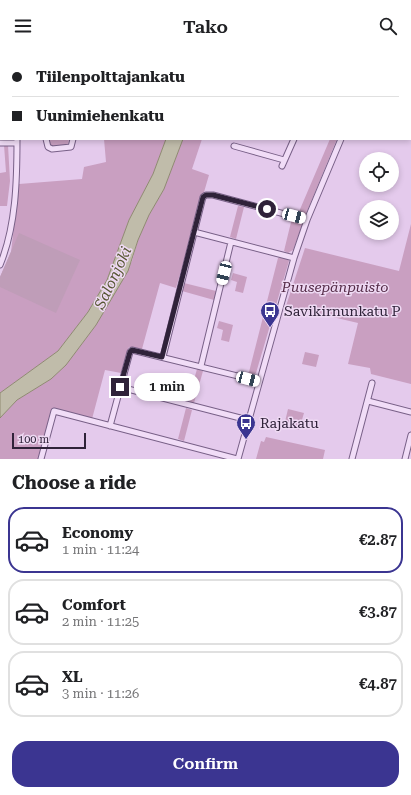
<!DOCTYPE html>
<meta charset="utf-8">
<style>
:root{--surface:#fff;--page:#f2f2f2;--text:#202124;--muted:#757577;--line:#e0e0e0;--accent:#3b3591}
body{margin:0;font-family:"Roboto Serif",serif;background:var(--page);color:var(--text);height:100vh;display:flex;flex-direction:column;font-size:15px;white-space:nowrap}
*{box-sizing:border-box;margin:0}
p{font-size:13px;color:var(--muted)}
.icon{flex:none;width:22px;height:22px;fill:none;stroke:currentColor;stroke-width:2;stroke-linecap:round;stroke-linejoin:round}
.map{position:relative;height:407px;overflow:hidden}
.side{display:flex;flex-direction:column;background:var(--surface);flex:1}
.side>*{flex:none}
.guide{position:absolute;left:0px;top:0px;width:411px;height:88px;box-shadow:0 2px 6px #0003;display:grid;align-content:center;height:88px;padding:0 12px;background:var(--surface)}
.controls{position:absolute;left:359px;top:100px;display:grid;gap:8px}
.controls a{display:grid;place-items:center;width:40px;height:40px;border-radius:50%;background:var(--surface);box-shadow:0 2px 6px #0003;font-size:20px}
.scale{position:absolute;left:12px;bottom:10px;width:74px;box-sizing:border-box;padding-left:4px;border:2px solid #2f2239;border-top:0;font-size:11px;line-height:14px;white-space:nowrap;color:#2f2239;-webkit-text-stroke:3px #eed9f3;paint-order:stroke}
.end{position:absolute;width:18px;height:18px;margin:-9px;border:5px solid #2f2239;background:#fff;box-shadow:0 0 0 2px #fff}
.from{border-radius:50%}
.bubble{position:absolute;height:28px;border-radius:14px;background:var(--surface);box-shadow:0 2px 6px #0003;font-size:13px;font-weight:600;line-height:28px;text-align:center}
.car{position:absolute;width:12px;height:24px;margin:-12px -6px;border-radius:5px;box-shadow:0 0 3px 1px #0007;background:linear-gradient(#fff 24%,#345 0 40%,#fff 0 76%,#345 0 86%,#fff 0)}
.guide b{display:flex;align-items:center;gap:14px;height:38px;font-size:15px}
.guide b+b{border-top:1px solid var(--line)}
.guide i{width:10px;height:10px;background:var(--text)}
ul{padding:0;list-style:none}
li{display:flex;align-items:center;gap:12px;height:66px;margin:0 8px 6px;padding:0 4px;border:2px solid var(--line);border-radius:16px}
li div{flex:1}
li b{display:block;font-size:15px}
li em{font-style:normal;font-weight:600}
li.on{border-color:var(--accent)}
li>.icon{width:36px;height:36px;stroke-width:1.5}
h2{padding:0 12px;font-size:18px;line-height:48px}
.button{display:flex;gap:8px;margin-top:auto;padding:8px 12px}
.button a{flex:1;height:46px;border-radius:16px;background:var(--accent);color:#fff;font-size:16px;font-weight:600;line-height:46px;text-align:center}
header{display:flex;justify-content:space-between;align-items:center;height:52px;padding:0 12px;background:var(--surface);font-size:18px;font-weight:600}
.map>svg:first-child{display:block}
.green{fill:#c99fc1}
.cemetery{fill:#bf9db8}
.water{fill:#c0bcaa;stroke:#8f8a71}
.lines{fill:none;stroke-linecap:round;stroke-linejoin:round}
.street-casing{stroke:#786087;stroke-width:7}
.street{stroke:#f1ddf7;stroke-width:5}
.route{stroke:#2f2239;stroke-width:5}
.labels{text-anchor:middle;stroke-width:3;stroke-linejoin:round;paint-order:stroke}
.park-label{font-size:14px;font-style:italic;fill:#532a46;stroke:#eed9f3}
.poi-label{font-size:14px;fill:#2f2239;stroke:#eed9f3;text-anchor:start}
.water-label{font-size:15px;font-style:italic;fill:#575733;stroke:#eed9f3}
</style>
<header><svg class="icon" aria-label="menu" viewBox="0 0 24 24"><path d="M4 6h16M4 12h16M4 18h16"/></svg>Tako<svg class="icon" aria-label="search" viewBox="0 0 24 24"><circle cx="10" cy="10" r="6"/><path d="M15 15l6 6"/></svg></header>
<div class="map">
<svg width="411" height="407" viewBox="0 0 411 407">
<rect width="100%" height="100%" fill="#e4caec"/>
<path class="green" d="M113 0H184V1Z
M48 87H69L68 94 54 95 49 92Z
M104 87H166L153 122 129 168 107 228 88 260 58 299 0 341V225L11 200 19 132 82 127 84 115 106 110Z
M183 87H202L192 117 209 123 176 236 160 231 142 297 129 295 121 321 105 318 92 367 52 356 39 407H0V366L17 348 51 327 66 313 96 273 132 209 138 188 149 163 164 137Z
M330 87H337L306 162H298Z
M4 93H8L10 129 7 154H0V121L6 120Z
M238 154 244 155 236 187 230 185Z
M292 166 300 168 303 171 293 198 288 201 284 199Z
M411 172V332L371 322 370 316 348 312 358 271 286 254 305 196 399 219Z
M281 205 288 207 289 209 256 321 252 324H248L278 206Z
M233 221 247 225 243 241 235 239 237 230 231 228Z
M184 231 216 239 214 248 182 239Z
M219 269 233 273 229 290 221 288 223 278 217 276Z
M305 300 319 303 316 315 302 312Z
M197 317 203 319 194 351 188 349Z
M186 356 192 358 184 389 178 387Z
M288 357 304 361 299 378 284 374Z
M266 385 325 398 323 407H256L261 389 264 390Z"/>
<path class="cemetery" d="M19 181 80 208 56 261 0 235V225Z"/>
<path class="water" d="M166 87H183L164 137 149 163 138 188 128 219 96 273 66 313 51 327 17 348 0 366V341L58 299 88 260 107 228 129 168 153 122Z"/>
<g class="lines">
<g class="street-casing">
<path id="street" d="M84 0 85 1
M358 0V1
M6 1V0
M39 1 41 0
M0 18H1
M46 87 48 95 52 97 71 95 73 87
M0 91H17
M234 94 284 108
M282 114 294 87
M194 180 294 206
M0 213C16 174 17 129 17 87
M163 305 203 145 206 143H213L307 168
M201 314 231 190
M120 335 248 368
M368 349 411 360
M110 374 130 300 132 298 258 329
M41 407 54 359 237 407
M238 407 294 206 307 168 341 87
M352 407 372 331
M405 407 411 383"/>
</g>
<use href="#street" class="street"/>
</g>
<g class="lines">
<path class="route" d="M120 335 130 300 132 298 162 305 203 145 206 143H213L267 157"/>
</g>
<defs>
<g id="bus-pin" transform="scale(1)"><path d="M0 17L-7.5 6A9.5 9.5 0 1 1 7.5 6Z" fill="#3b3591" stroke="#eed9f3"/><path d="M-5-6H5V4H4V6H2V4H-2V6H-4V4H-5ZM-3.5-4V0h7V-4ZM-3.5 1.2v1.5H-2V1.2ZM2 1.2v1.5H3.5V1.2Z" fill="#fff"/></g>
</defs>
<g fill-rule="evenodd">
<use href="#bus-pin" x="270" y="259"/>
<use href="#bus-pin" x="246" y="371"/>
</g>
<g class="labels">
<g class="park-label">
<text x="335" y="240">Puusepänpuisto</text>
</g>
<g class="poi-label">
<text x="284" y="264">Savikirnunkatu P</text>
<text x="260" y="376">Rajakatu</text>
</g>
<g class="water-label">
<text transform="translate(113 226) rotate(-65)" y="5">Salonjoki</text>
</g>
</g>
</svg>
<div class="controls">
<a><svg class="icon" aria-label="locate" viewBox="0 0 24 24"><circle cx="12" cy="12" r="6"/><path d="M12 2v4M12 18v4M2 12h4M18 12h4"/></svg></a>
<a><svg class="icon" aria-label="layers" viewBox="0 0 24 24"><path d="M12 4l9 5-9 5-9-5zM3 14l9 5 9-5"/></svg></a>
</div>
<div class="scale">100 m</div>
<i class="end from" style="left:267px;top:157px"></i>
<i class="end" style="left:120px;top:335px"></i>
<div class="bubble" style="left:134px;top:321px;width:66px">1 min</div>
<i class="car" style="left:294px;top:164px;rotate:105deg"></i>
<i class="car" style="left:224px;top:221px;rotate:194deg"></i>
<i class="car" style="left:248px;top:327px;rotate:105deg"></i>
<div class="guide">
<b><i class="from"></i>Tiilenpolttajankatu</b>
<b><i></i>Uunimiehenkatu</b>
</div>
</div>
<section class="side">
<h2>Choose a ride</h2>
<ul>
<li class="on"><svg class="icon" aria-label="car" viewBox="0 0 24 24"><path d="M5 17H2v-5l4-1 3-4h7l3 4 3 1v5h-3M9 17h6M6 11h13"/><circle cx="7" cy="17" r="2"/><circle cx="17" cy="17" r="2"/></svg><div><b>Economy</b><p>1 min · 11:24</p></div><em>€2.87</em></li>
<li><svg class="icon" aria-label="car" viewBox="0 0 24 24"><path d="M5 17H2v-5l4-1 3-4h7l3 4 3 1v5h-3M9 17h6M6 11h13"/><circle cx="7" cy="17" r="2"/><circle cx="17" cy="17" r="2"/></svg><div><b>Comfort</b><p>2 min · 11:25</p></div><em>€3.87</em></li>
<li><svg class="icon" aria-label="car" viewBox="0 0 24 24"><path d="M5 17H2v-5l4-1 3-4h7l3 4 3 1v5h-3M9 17h6M6 11h13"/><circle cx="7" cy="17" r="2"/><circle cx="17" cy="17" r="2"/></svg><div><b>XL</b><p>3 min · 11:26</p></div><em>€4.87</em></li>
</ul>
<div class="button"><a>Confirm</a></div>
</section>
